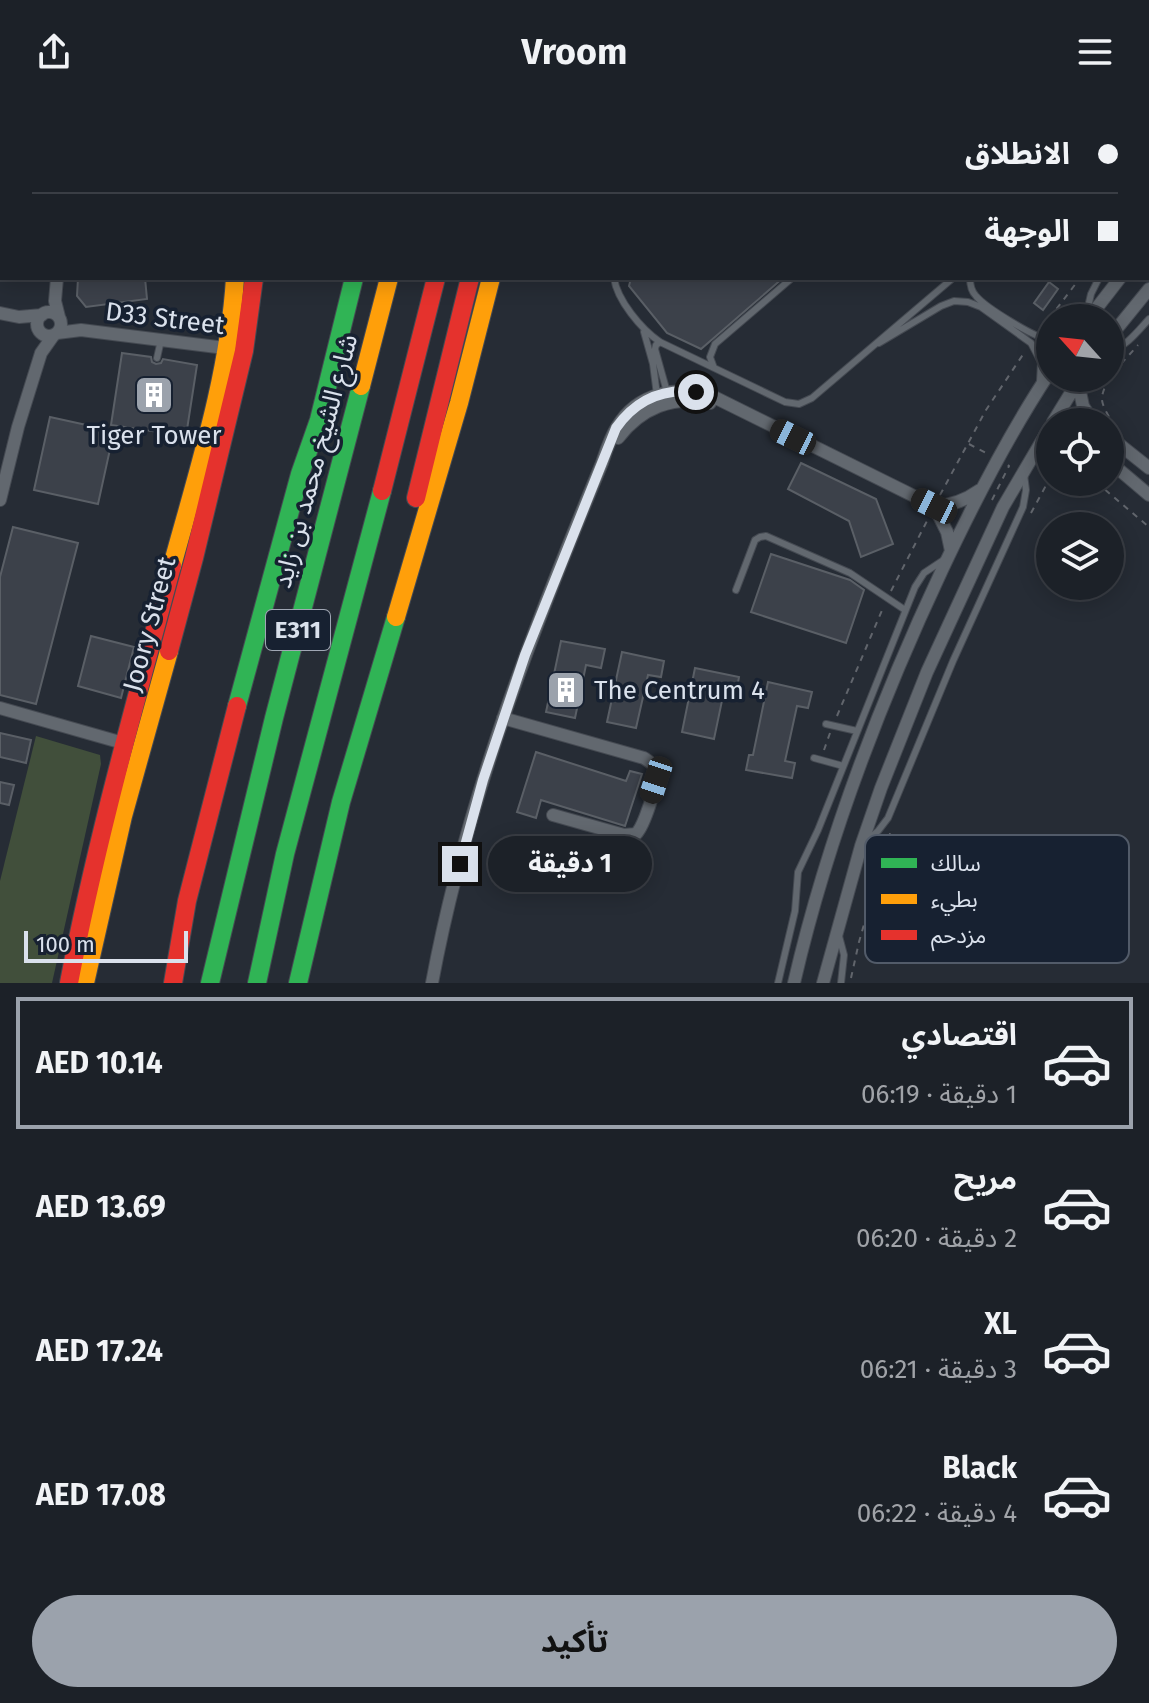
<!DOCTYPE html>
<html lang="ar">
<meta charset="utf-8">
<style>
:root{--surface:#1c2128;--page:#252930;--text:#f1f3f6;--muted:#a0a3a8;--line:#3a3e45;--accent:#9ba2ac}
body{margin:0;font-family:"Fira Sans","Noto Sans Arabic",sans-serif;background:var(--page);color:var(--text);direction:rtl;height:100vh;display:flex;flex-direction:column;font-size:30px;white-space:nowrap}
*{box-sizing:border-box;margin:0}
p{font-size:26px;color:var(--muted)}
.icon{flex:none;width:44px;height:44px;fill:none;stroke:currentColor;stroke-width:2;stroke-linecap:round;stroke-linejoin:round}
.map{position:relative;height:879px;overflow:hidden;direction:ltr}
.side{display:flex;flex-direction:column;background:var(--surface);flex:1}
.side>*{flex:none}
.hud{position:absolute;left:0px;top:0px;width:1150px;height:176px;box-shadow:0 4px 20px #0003,0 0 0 2px var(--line);direction:rtl;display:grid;align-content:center;height:176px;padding:0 32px;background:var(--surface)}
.needle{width:52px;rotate:297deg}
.controls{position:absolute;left:1036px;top:200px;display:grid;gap:16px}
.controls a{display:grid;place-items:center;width:88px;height:88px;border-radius:50%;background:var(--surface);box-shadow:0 4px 20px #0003,0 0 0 2px var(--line);font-size:40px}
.scale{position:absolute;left:24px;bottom:20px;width:164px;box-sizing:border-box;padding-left:8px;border:4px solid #dae1ec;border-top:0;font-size:22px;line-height:28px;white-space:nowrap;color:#dae1ec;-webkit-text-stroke:6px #172131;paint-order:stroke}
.end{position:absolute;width:36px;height:36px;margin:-18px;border:10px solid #dae1ec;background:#111;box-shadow:0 0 0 4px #111}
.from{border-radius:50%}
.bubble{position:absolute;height:56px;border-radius:28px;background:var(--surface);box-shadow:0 4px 20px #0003,0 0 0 2px var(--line);font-size:26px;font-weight:700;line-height:56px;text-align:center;direction:rtl}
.car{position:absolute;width:24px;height:48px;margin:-24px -12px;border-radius:10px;box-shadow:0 0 6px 2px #0007;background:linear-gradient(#222 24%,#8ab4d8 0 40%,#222 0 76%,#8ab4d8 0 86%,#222 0)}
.hud b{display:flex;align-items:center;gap:28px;height:76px;font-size:30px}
.hud b+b{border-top:2px solid var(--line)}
.hud i{width:20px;height:20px;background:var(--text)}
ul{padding:14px 0 0;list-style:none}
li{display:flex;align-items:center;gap:24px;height:132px;margin:0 16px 12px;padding:0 16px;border:4px solid transparent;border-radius:0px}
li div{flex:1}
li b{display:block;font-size:30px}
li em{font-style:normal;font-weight:700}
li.on{border-color:var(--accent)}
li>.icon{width:72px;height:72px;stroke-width:1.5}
.cta{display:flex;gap:16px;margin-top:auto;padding:16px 32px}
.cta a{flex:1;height:92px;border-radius:48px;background:var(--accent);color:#111;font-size:32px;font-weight:700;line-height:92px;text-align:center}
header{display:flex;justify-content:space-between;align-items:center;height:104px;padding:0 32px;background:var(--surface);font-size:36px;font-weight:700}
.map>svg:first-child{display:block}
.green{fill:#414f3b}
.building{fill:#3c414a;stroke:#5a5f66;stroke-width:2}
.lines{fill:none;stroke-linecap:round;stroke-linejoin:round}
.lane-casing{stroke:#454a52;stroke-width:8}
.street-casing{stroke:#454a52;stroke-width:14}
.fast-casing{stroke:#454a52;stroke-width:20}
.slow-casing{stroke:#454a52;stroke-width:20}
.jam-casing{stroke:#454a52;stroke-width:20}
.path{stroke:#61656c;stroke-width:2;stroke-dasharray:6 6;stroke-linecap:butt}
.lane{stroke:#62686f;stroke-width:6}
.street{stroke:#62686f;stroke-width:12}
.fast{stroke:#30b455;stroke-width:18}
.slow{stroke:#ff9f0a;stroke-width:18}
.jam{stroke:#e5322d;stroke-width:18}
.route{stroke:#dae1ec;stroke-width:10}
.labels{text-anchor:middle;stroke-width:7;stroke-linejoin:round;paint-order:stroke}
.shield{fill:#172131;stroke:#a0a7b4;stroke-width:2}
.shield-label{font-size:24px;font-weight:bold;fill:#dae1ec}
.street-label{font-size:26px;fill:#dae1ec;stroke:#172131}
.poi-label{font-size:26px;fill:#dae1ec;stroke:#172131}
.key{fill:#172131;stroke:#525b69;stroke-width:2}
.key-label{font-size:22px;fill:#dae1ec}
</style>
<header><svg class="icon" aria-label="menu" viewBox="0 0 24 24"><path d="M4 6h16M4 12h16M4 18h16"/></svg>Vroom<svg class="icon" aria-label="share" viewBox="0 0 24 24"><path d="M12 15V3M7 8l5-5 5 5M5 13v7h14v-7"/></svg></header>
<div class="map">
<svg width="1149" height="879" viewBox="0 0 1149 879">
<rect width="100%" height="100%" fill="#262c35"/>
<path class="green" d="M36 632 100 651 101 660 52 879H0V777Z"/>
<path class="building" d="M78 174H145L147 195 86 203 77 192Z
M631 174H783L701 245 667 229 629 182Z
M1049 178 1058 185 1043 206 1034 199Z
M122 249 151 253 152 258 156 260 161 259 163 255 197 261 186 332 111 321Z
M50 313 114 327 98 400 34 386Z
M801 359 876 395 893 440 861 453 849 417 788 385Z
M13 423 78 439 36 600 0 591V473Z
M771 450 850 476 864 486 846 539 751 508Z
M91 532 134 543 121 594 78 582Z
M561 537 605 545 601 564 586 561 575 614 546 608Z
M622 548 664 557 661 573 648 571 636 624 607 618Z
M695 564 739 573 736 590 724 587 714 635 682 628Z
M768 578 812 588 808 604 797 602 785 657 795 659 792 674 746 666 749 651H753Z
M0 629 31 636 26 659 0 653Z
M536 648 626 677 630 667 642 670 625 722 541 696 536 714 517 708Z
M0 678 14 681 9 701 0 699Z"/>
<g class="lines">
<g class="lane-casing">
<path id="lane" d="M715 2 717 0
M1003 2 1006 0
M1148 17H1149
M1148 119 1149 118
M614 174C617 196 641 225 660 238L785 298 799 300 812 294 953 174
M970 174C970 181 971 187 976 192 986 204 1035 234 1050 236
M1086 212 1091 190 1099 174
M644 228 653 260 657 291
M660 238 656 241 655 245 667 288
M879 239 941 202 954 197 968 198 981 203 1031 239 1041 258 1040 278
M1110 247C1127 242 1137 228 1149 215
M157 254 161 236
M714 264 710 253 715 240 792 174
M736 486 755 436 760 433 766 432 850 469 905 506
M826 620 857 627
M814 654 843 662
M866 737 878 727 888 714 953 557 1023 403 1026 386 1024 370
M839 832 844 851 841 879
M778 879 795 807 798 768 818 726 915 483 924 469 945 455"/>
</g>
<g class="street-casing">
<path id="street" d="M8 0 10 2
M0 61H2
M1148 142 1149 141
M57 174 55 197 59 213
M37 220a12 12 0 1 1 24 0a12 12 0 1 1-24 0Z
M0 209 19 213 42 211
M1089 214 1120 174
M57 229 81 226 233 245
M1110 233 1149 185
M1078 278 1083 302 1093 318
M1053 318 1080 274
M1110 333 1149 364
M618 334C641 304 673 291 710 299
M1110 358 1149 391
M0 396 18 323 41 249 53 232
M934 402 947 428 951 447
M0 604 123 639
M503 614 644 654C650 658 655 661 656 668 658 680 644 722 636 730L624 731 553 711
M432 879C466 696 531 530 602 359 606 347 610 334 617 323 637 289 678 280 714 293L934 402C952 402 966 396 980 386
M794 879C827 736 880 598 942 466 974 398 1008 331 1050 268
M823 879 861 742 881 684 927 568 1003 403 1050 323"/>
</g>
<g class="fast-casing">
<path id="fast" d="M227 0V2
M360 0V2
M433 0V2
M237 602 300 370 319 316 354 174
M210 879 274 614 361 282
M257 879 285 750 382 387
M298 879 341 698 396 513"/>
</g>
<g class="slow-casing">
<path id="slow" d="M207 0 208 2
M514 2 515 0
M361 282 389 174
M172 462C198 367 229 272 235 174
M396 513 459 299 491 174
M85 879 123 712 169 547"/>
</g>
<g class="jam-casing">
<path id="jam" d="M396 0V2
M543 0V2
M479 2 480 0
M382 387 436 174
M416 394 470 174
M169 547 194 454 244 247 254 174
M69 879C96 738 135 600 172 462
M173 879 187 797 237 602"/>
</g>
<path class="path" d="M1148 98 1149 97
M1042 224 1080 174
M1111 323 1113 320C1109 312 1103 304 1102 296 1101 278 1127 254 1138 241
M969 340 988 350
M1096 378 1149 423
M940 391 986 306 1024 249
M992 396 1009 362 1008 361
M1031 409 1050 374
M891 487 928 415
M837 612 883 504
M824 646 830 629
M851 874 859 838 891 726"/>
<use href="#lane" class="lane"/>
<use href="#street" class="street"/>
<use href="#fast" class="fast"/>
<use href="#slow" class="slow"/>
<use href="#jam" class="jam"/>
</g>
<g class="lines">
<path class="route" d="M460 760 483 676 525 551 616 324C635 297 662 284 696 288"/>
</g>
<defs>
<g id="building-square" transform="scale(2)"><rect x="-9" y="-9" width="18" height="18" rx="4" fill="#9ba2ac" stroke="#172131"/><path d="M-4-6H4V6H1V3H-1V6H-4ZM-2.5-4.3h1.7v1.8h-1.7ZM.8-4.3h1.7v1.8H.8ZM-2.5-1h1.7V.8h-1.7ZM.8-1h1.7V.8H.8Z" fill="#fff"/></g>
</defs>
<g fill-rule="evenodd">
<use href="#building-square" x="154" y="291"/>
<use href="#building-square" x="566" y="586"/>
</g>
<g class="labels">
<rect class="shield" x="266" y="506" width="64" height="40" rx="6"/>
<g class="shield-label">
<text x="298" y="534">E311</text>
</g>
<g class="street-label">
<text transform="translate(165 214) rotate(7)" y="9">D33 Street</text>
<text transform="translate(315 357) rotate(-75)" y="9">شارع الشيخ محمد بن زايد</text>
<text transform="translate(149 520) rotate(-75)" y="9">Joory Street</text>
</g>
<g class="poi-label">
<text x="154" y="340">Tiger Tower</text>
<text x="594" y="595" text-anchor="start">The Centrum 4</text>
</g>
</g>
<rect x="865" y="731" width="264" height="128" rx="12" class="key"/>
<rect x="881" y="754" width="36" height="10" fill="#30b455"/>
<rect x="881" y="790" width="36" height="10" fill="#ff9f0a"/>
<rect x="881" y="826" width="36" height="10" fill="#e5322d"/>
<g class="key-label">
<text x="931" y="767">سالك</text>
<text x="931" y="803">بطيء</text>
<text x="931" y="839">مزدحم</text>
</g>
</svg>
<div class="controls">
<a><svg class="needle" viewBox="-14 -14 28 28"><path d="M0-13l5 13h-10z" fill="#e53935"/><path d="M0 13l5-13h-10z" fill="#a0a3a8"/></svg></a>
<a><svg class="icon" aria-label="locate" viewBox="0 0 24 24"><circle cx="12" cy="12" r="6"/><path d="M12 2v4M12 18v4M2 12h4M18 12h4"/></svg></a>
<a><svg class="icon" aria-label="layers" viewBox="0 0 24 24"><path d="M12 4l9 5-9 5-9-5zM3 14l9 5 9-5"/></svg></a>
</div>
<div class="scale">100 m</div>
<i class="end from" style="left:696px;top:288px"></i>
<i class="end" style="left:460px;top:760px"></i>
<div class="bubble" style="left:488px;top:732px;width:164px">1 دقيقة</div>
<i class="car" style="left:793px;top:333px;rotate:296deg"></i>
<i class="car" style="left:934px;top:402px;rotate:296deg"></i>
<i class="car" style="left:656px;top:676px;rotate:198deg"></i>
<div class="hud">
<b><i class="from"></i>الانطلاق</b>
<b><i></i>الوجهة</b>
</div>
</div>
<section class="side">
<ul>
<li class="on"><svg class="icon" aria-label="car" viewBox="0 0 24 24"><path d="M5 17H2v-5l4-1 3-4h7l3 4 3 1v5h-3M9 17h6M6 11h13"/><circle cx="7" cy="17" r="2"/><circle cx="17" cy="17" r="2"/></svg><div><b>اقتصادي</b><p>1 دقيقة · 06:19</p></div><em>AED 10.14</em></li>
<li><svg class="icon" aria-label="car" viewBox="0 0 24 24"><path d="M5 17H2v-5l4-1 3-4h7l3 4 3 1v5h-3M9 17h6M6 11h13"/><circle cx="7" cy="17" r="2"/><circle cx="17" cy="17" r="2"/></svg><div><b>مريح</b><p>2 دقيقة · 06:20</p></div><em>AED 13.69</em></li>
<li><svg class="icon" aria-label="car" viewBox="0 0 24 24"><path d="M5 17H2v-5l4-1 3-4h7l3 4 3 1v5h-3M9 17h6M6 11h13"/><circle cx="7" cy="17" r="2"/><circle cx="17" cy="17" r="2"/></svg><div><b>XL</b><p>3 دقيقة · 06:21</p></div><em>AED 17.24</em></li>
<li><svg class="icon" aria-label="car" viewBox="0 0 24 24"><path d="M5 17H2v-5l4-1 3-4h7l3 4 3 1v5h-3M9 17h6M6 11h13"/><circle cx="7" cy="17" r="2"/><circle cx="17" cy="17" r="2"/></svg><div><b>Black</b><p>4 دقيقة · 06:22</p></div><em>AED 17.08</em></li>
</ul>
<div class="cta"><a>تأكيد</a></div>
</section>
